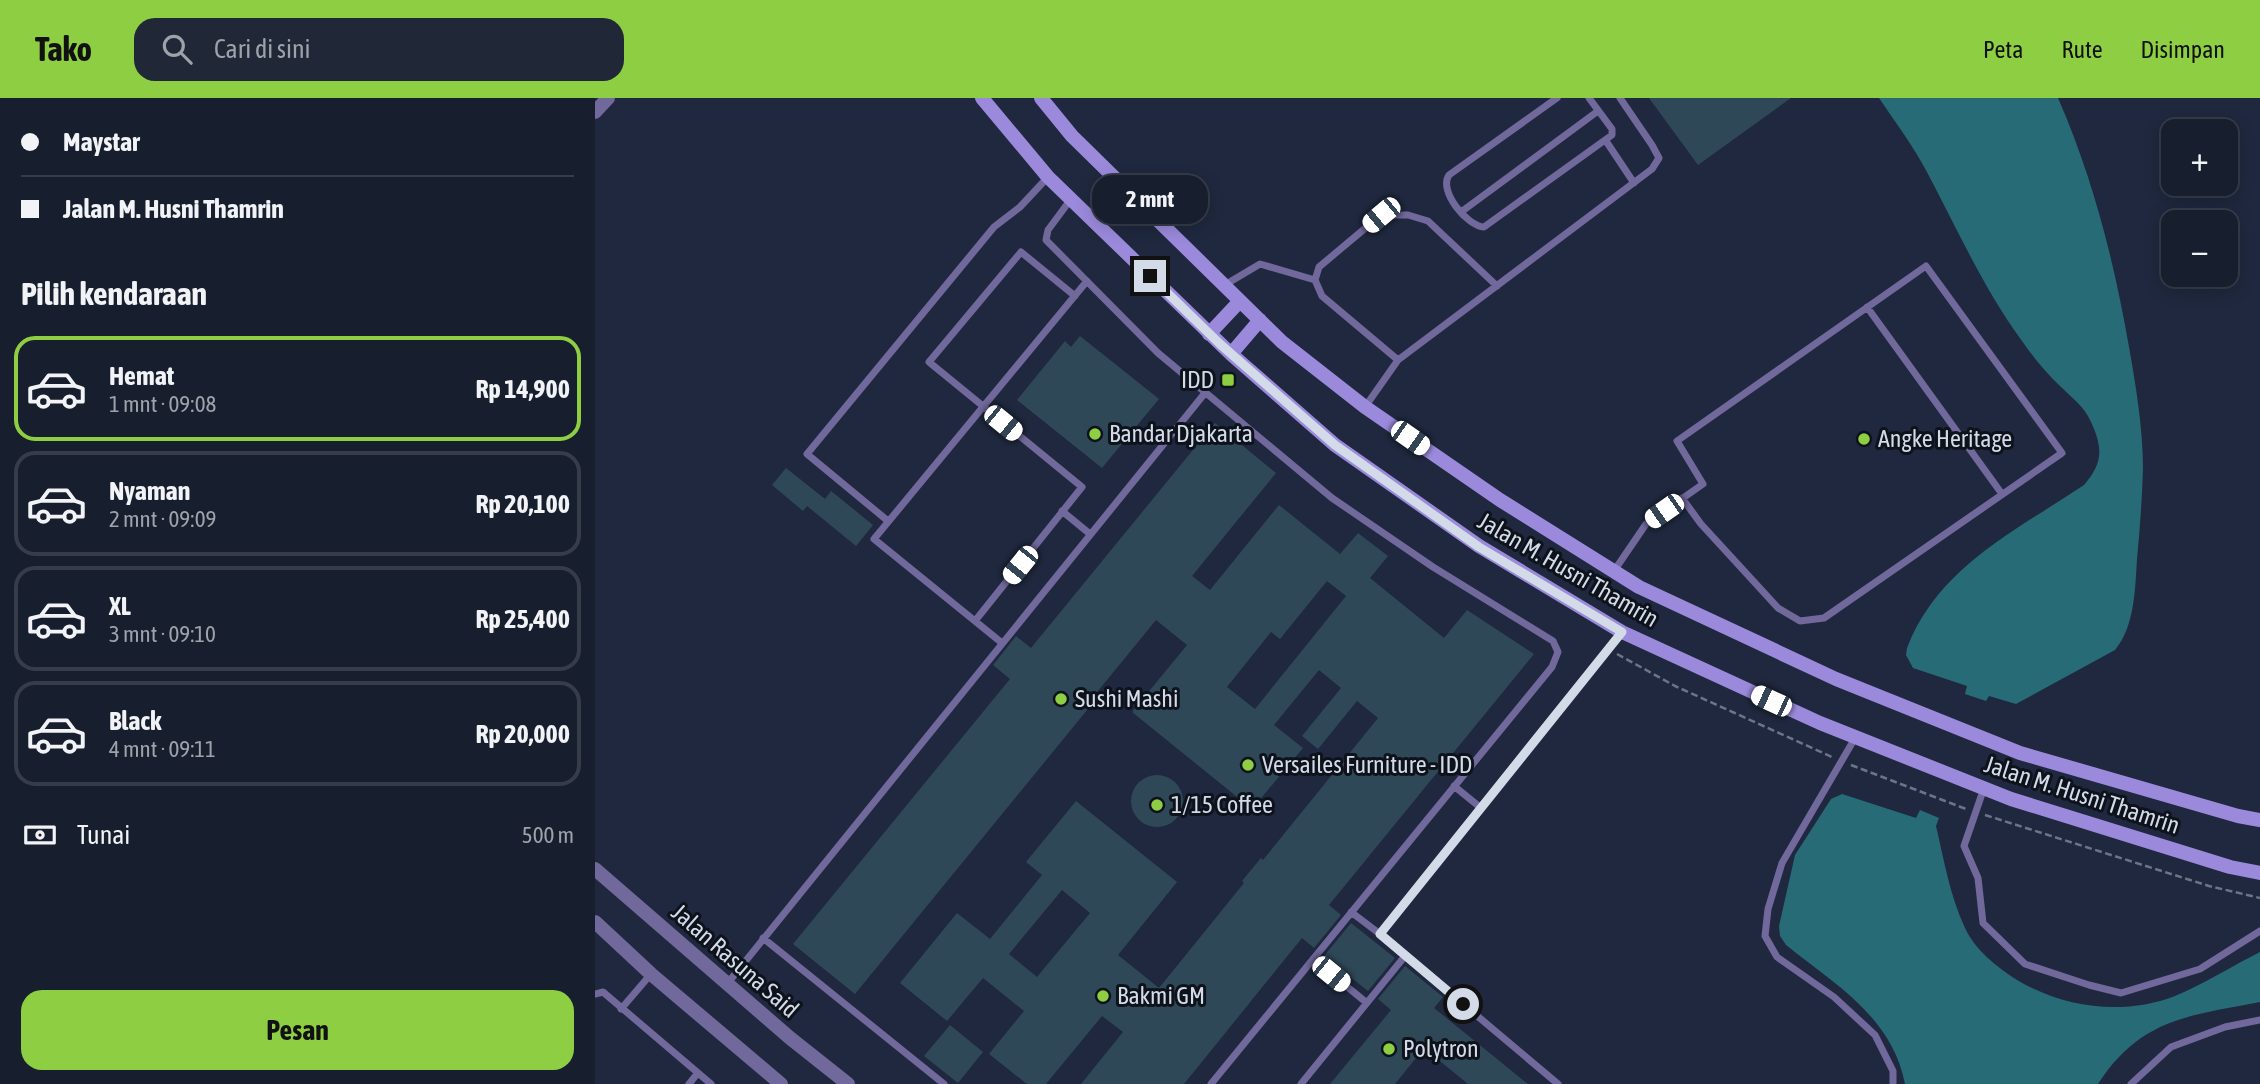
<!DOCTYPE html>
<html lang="id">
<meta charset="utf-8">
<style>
:root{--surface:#171e2e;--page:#202736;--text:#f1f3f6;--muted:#9ea2aa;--line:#363c4a;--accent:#8ece43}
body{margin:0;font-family:"Asap Condensed",sans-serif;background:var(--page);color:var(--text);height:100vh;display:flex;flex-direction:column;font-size:26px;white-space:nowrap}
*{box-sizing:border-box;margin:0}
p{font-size:23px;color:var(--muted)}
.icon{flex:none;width:38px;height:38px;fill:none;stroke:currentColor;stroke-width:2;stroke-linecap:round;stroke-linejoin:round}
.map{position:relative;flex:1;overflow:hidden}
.side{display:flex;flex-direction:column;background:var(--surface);width:595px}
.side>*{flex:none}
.banner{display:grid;align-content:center;height:154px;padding:0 21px;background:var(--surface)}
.controls{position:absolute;left:1566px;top:21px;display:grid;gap:14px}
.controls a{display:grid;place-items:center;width:77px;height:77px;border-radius:14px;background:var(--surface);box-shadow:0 4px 18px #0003,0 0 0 2px var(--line);font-size:35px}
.end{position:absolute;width:32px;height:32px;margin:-16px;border:9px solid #d3dae8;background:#111;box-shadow:0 0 0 4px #111}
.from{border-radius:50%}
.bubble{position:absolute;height:49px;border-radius:21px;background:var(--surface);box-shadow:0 4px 18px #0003,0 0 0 2px var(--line);font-size:23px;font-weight:700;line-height:49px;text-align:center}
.car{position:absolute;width:21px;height:42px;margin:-21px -10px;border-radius:9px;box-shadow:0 0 5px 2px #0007;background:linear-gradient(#fff 24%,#345 0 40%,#fff 0 76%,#345 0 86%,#fff 0)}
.banner b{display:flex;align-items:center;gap:24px;height:66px;font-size:26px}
.banner b+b{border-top:2px solid var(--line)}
.banner i{width:18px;height:18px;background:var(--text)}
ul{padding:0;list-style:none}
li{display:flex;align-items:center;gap:21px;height:105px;margin:0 14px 10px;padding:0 7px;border:4px solid var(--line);border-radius:21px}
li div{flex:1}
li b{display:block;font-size:26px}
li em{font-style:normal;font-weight:700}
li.active{border-color:var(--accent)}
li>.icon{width:63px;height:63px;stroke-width:1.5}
h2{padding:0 21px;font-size:32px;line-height:84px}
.pay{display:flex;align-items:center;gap:18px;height:77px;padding:0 21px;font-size:26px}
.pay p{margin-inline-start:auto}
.cta{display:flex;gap:14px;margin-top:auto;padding:14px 21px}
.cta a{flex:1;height:80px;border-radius:21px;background:var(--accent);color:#111;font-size:28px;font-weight:700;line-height:80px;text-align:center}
header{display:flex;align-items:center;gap:42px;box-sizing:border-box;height:98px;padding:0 35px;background:var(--accent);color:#111}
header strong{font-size:33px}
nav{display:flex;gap:38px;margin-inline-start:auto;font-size:24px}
.search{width:490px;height:63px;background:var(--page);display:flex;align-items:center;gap:18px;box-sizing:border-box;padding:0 24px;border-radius:21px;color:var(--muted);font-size:26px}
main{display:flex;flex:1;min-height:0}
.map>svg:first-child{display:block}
.water{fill:#276b77}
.building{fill:#2f4858;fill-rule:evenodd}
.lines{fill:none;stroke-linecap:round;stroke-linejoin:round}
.path{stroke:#6c7486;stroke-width:2.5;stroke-dasharray:7 3.5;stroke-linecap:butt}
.lane{stroke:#71689b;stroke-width:7}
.street{stroke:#71689b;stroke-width:14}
.secondary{stroke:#9b8adc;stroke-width:14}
.route{stroke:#d3dae8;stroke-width:9}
.poi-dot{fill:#8ece43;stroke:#0d121b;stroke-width:2.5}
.labels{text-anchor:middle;stroke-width:6;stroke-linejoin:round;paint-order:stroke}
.poi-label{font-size:24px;fill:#d3dae8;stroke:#0d121b;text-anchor:start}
.street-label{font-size:24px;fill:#d3dae8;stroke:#0d121b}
</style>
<header>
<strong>Tako</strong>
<div class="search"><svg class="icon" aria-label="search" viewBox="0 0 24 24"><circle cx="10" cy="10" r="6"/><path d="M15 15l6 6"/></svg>Cari di sini</div>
<nav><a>Peta</a><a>Rute</a><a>Disimpan</a></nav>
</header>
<main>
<section class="side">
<div class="banner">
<b><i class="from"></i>Maystar</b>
<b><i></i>Jalan M. Husni Thamrin</b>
</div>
<h2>Pilih kendaraan</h2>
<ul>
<li class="active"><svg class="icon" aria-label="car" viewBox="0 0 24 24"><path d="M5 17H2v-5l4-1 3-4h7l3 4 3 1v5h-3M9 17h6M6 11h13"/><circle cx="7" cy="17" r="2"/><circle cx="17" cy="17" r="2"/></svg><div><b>Hemat</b><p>1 mnt · 09:08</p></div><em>Rp 14,900</em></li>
<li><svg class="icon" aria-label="car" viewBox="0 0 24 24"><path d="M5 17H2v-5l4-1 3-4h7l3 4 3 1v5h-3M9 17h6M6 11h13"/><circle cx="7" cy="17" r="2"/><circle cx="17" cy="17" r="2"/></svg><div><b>Nyaman</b><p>2 mnt · 09:09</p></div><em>Rp 20,100</em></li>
<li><svg class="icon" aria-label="car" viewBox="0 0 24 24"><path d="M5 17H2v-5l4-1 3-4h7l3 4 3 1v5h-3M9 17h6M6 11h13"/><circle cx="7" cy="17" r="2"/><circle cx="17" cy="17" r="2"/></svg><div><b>XL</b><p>3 mnt · 09:10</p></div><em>Rp 25,400</em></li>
<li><svg class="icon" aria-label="car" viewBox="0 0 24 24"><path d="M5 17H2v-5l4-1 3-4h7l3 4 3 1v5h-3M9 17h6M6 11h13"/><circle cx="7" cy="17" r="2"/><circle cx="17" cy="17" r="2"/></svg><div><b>Black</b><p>4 mnt · 09:11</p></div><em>Rp 20,000</em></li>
</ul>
<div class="pay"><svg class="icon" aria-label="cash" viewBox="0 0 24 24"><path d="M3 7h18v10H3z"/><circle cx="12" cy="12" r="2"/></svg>Tunai<p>500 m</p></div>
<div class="cta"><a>Pesan</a></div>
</section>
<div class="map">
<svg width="1665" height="986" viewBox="0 0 1665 986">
<rect width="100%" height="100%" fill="#1f283e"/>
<path class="water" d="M1284 0H1463C1498 80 1519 163 1534 249 1541 289 1548 330 1548 371 1547 401 1545 431 1542 461 1540 491 1540 528 1520 552L1421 606 1394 598 1391 603 1370 596 1372 588 1318 570 1311 557 1312 550C1343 469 1422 432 1489 387 1508 365 1508 350 1496 324 1489 308 1477 300 1465 288 1451 275 1438 259 1427 243 1389 191 1363 133 1333 76 1319 49 1301 25 1284 0Z
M1247 696 1321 720 1325 712 1344 720 1341 728C1349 762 1355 798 1370 830 1380 852 1402 869 1422 882 1469 910 1528 918 1580 898 1609 886 1637 868 1665 854V904C1594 918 1546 920 1503 986H1310C1297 919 1241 887 1191 847L1185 838 1184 828 1200 757 1236 701Z"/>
<path class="building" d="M1054 0H1196L1103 67Z
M485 238 564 301 507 370 422 302 470 243 476 249Z
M620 325 681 375 597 478 615 492 684 407 745 456 763 435 793 458 775 480 849 540 872 512 939 556 734 807 746 817 719 850 707 840 589 986H486L528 934 507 918 451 986H432L394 956 429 913 388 880 352 923 305 885 362 815 395 841 447 777 431 764 481 703 582 784 523 857 564 890 649 785 647 783 666 760 668 762 783 620 762 603 723 651 707 638 746 590 724 572 679 627 708 650 657 711 537 614 592 547 561 522 494 604 497 606 260 896 198 846 415 581 398 567 421 538 436 550ZM732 483 751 498 660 611 632 589 676 534 685 541ZM467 792 495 815 442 879 414 856Z
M191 370 230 401 236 393 278 427 261 448 212 408 208 413 177 387Z
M536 703a26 26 0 1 1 52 0a26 26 0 1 1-52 0Z
M756 825 800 860 773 893 729 858Z
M810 868 848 899 839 910 933 986H873L829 950 800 986H735L796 912 783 901Z
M355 927 388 954 363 985 329 958Z"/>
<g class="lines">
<path class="path" d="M1022 556 1080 588 1237 659
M1256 667 1371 711
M1390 717 1614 788 1665 800"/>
<path class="lane" d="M962 0 854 77C843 93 872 128 889 129L1017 37V31L994 0
M1011 43 1039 85
M476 101 453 132 451 142 563 255 737 400 838 469 958 543 963 554 957 569 616 986
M866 114 1003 13
M628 188 665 166 720 182
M902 188 833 123 813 117H786L724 169 720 182 727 198 803 262 1057 71 1064 60 1057 47 1025 0
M1272 209 1407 396
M770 309 803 262
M467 413 495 436
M293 423 212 356 399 129 425 109 453 79
M1019 473 1051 426 1108 386 1082 343 1331 168 1467 355 1229 520 1205 523 1183 510 1106 426 1087 400
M380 523 487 389 334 264 426 154 480 198
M407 545 279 441 492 183
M1260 640 1187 765 1173 811 1170 838 1182 859 1239 899 1280 937 1298 973V986
M859 688 886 710
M1389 690 1369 748 1383 780 1388 825 1430 866 1494 887 1526 895 1605 871 1665 833
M756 814 785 836 1027 534
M785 836 963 986
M168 840 349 986
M718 861 772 905
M132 886 610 295
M0 896 8 894 116 986
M26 911 56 876
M94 986 102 976
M706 986 810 858
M1536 986 1576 949 1630 929 1665 922"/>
<path class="street" d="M0 14 13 0
M0 771 195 940 253 986
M0 824 56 876 186 986"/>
<path class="secondary" d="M387 0 453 79 636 256 740 347 884 448 1027 534 1225 625 1416 701 1635 769 1665 775
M446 0 477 38 687 244 770 309 905 402 1044 489 1241 581 1425 655 1643 718 1665 722
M614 236 644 204
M636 256 665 222"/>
</g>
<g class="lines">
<path class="route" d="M555 178 625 246 740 347 884 449 1027 534 785 836 868 906"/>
</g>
<g class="poi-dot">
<rect x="626" y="275" width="14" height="14" rx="3.5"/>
<circle cx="500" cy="336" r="7"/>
<circle cx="1269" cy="341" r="7"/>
<circle cx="466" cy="601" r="7"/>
<circle cx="653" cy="667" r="7"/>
<circle cx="562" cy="707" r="7"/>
<circle cx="508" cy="898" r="7"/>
<circle cx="794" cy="951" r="7"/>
</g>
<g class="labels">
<g class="poi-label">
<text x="619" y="290" text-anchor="end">IDD</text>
<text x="514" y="344">Bandar Djakarta</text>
<text x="1283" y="349">Angke Heritage</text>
<text x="480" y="609">Sushi Mashi</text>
<text x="667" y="675">Versailes Furniture - IDD</text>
<text x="576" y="715">1/15 Coffee</text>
<text x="522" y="906">Bakmi GM</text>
<text x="808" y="959">Polytron</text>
</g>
<g class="street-label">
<text transform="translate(973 472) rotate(30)" y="8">Jalan M. Husni Thamrin</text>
<text transform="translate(1487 697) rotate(18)" y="8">Jalan M. Husni Thamrin</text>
<text transform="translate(140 863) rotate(41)" y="8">Jalan Rasuna Said</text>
</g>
</g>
</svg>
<div class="controls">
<a>+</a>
<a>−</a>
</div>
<i class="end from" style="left:868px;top:906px"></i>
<i class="end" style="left:555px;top:178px"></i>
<div class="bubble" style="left:497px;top:77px;width:116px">2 mnt</div>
<i class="car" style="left:786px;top:117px;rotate:230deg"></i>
<i class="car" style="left:408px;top:325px;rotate:129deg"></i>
<i class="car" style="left:815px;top:340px;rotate:125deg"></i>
<i class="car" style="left:1069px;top:413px;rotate:235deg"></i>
<i class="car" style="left:425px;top:467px;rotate:219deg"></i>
<i class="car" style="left:1176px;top:603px;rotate:295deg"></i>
<i class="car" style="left:736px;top:876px;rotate:129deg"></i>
</div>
</main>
